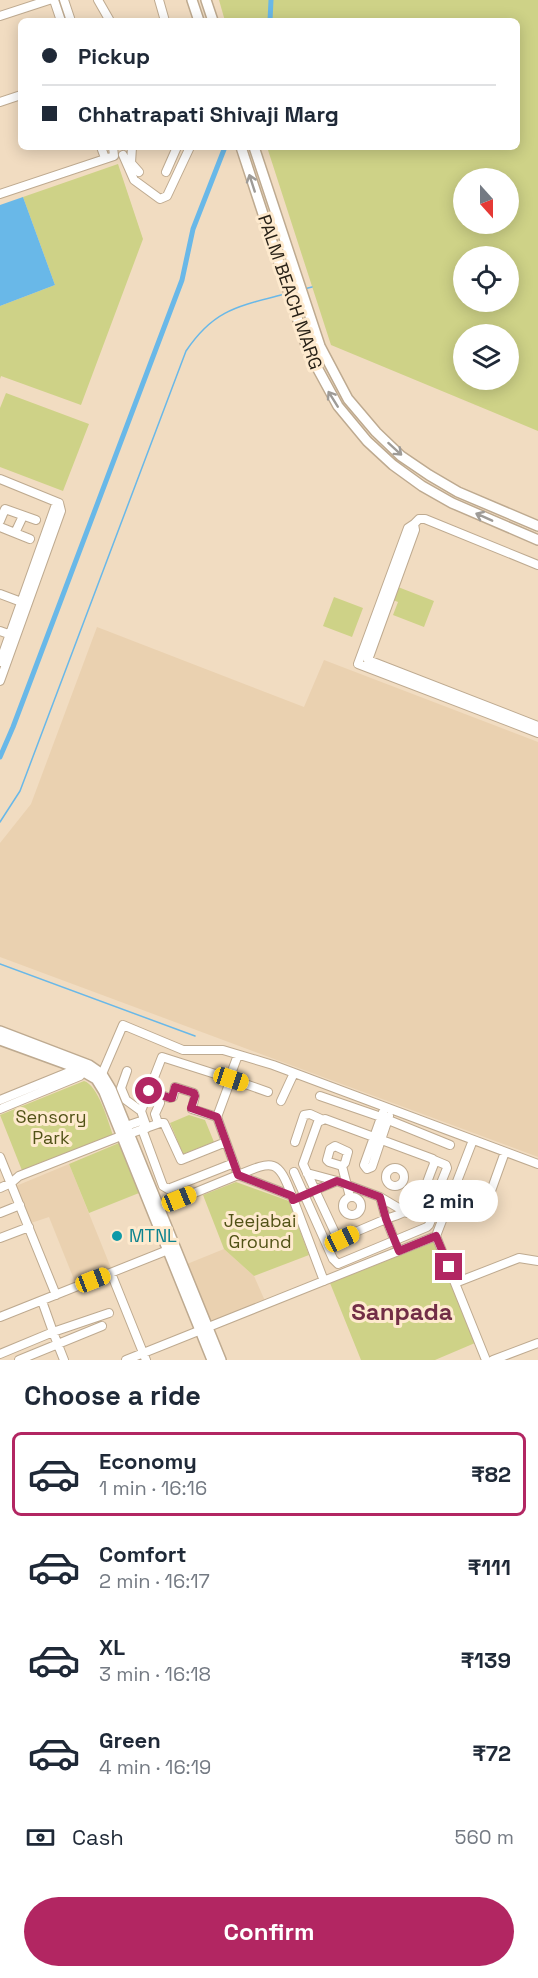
<!DOCTYPE html>
<meta charset="utf-8">
<style>
:root{--surface:#fff;--page:#f6f6f7;--text:#1f2937;--muted:#747a83;--line:#e0e1e3;--accent:#b22662}
body{margin:0;font-family:"Space Grotesk",sans-serif;background:var(--page);color:var(--text);height:100vh;display:flex;flex-direction:column;font-size:22px;white-space:nowrap}
*{box-sizing:border-box;margin:0}
p{font-size:20px;color:var(--muted)}
.icon{flex:none;width:33px;height:33px;fill:none;stroke:currentColor;stroke-width:2;stroke-linecap:round;stroke-linejoin:round}
.map{position:relative;height:1360px;overflow:hidden}
.side{display:flex;flex-direction:column;background:var(--surface);flex:1}
.side>*{flex:none}
.hud{position:absolute;left:18px;top:18px;width:502px;height:132px;border-radius:9px;box-shadow:0 3px 15px #0003;display:grid;align-content:center;height:132px;padding:0 24px;background:var(--surface)}
.needle{width:39px;rotate:159deg}
.buttons{position:absolute;left:453px;top:168px;display:grid;gap:12px}
.buttons a{display:grid;place-items:center;width:66px;height:66px;border-radius:50%;background:var(--surface);box-shadow:0 3px 15px #0003;font-size:30px}
.end{position:absolute;width:27px;height:27px;margin:-14px;border:8px solid #b22662;background:#fff;box-shadow:0 0 0 3px #fff}
.from{border-radius:50%}
.bubble{position:absolute;height:42px;border-radius:21px;background:var(--surface);box-shadow:0 3px 15px #0003;font-size:20px;font-weight:700;line-height:42px;text-align:center}
.car{position:absolute;width:18px;height:36px;margin:-18px -9px;border-radius:8px;box-shadow:0 0 4px 2px #0007;background:linear-gradient(#f5c518 24%,#345 0 40%,#f5c518 0 76%,#345 0 86%,#f5c518 0)}
.hud b{display:flex;align-items:center;gap:21px;height:57px;font-size:22px}
.hud b+b{border-top:2px solid var(--line)}
.hud i{width:15px;height:15px;background:var(--text)}
ul{padding:0;list-style:none}
li{display:flex;align-items:center;gap:18px;height:84px;margin:0 12px 9px;padding:0 12px;border:3px solid transparent;border-radius:9px}
li div{flex:1}
li b{display:block;font-size:22px}
li em{font-style:normal;font-weight:700}
li.selected{border-color:var(--accent)}
li>.icon{width:54px;height:54px;stroke-width:1.5}
h2{padding:0 24px;font-size:27px;line-height:72px}
.pay{display:flex;align-items:center;gap:15px;height:66px;padding:0 24px;font-size:22px}
.pay p{margin-inline-start:auto}
.primary-button{display:flex;gap:12px;margin-top:auto;padding:12px 24px}
.primary-button a{flex:1;height:69px;border-radius:36px;background:var(--accent);color:#fff;font-size:24px;font-weight:700;line-height:69px;text-align:center}
.map>svg:first-child{display:block}
.built{fill:#ead1b0}
.green{fill:#ced287;fill-rule:evenodd}
.water{fill:#69b8e8}
.lines{fill:none;stroke-linecap:round;stroke-linejoin:round}
.stream{stroke:#69b8e8;stroke-width:1.5}
.canal{stroke:#69b8e8;stroke-width:5}
.minor-casing{stroke:#beaa90;stroke-width:10}
.major-casing{stroke:#beaa90;stroke-width:12}
.minor{stroke:#fff;stroke-width:8}
.major{stroke:#fff;stroke-width:9}
.oneway{stroke:#9e9b97}
.route{stroke:#b22662;stroke-width:8}
.culture-dot{fill:#0f9aa8;stroke:#feeace;stroke-width:2}
.labels{text-anchor:middle;stroke-width:6;stroke-linejoin:round;paint-order:stroke}
.street-label{font-size:18px;fill:#282117;stroke:#feeace}
.park-label{font-size:18px;fill:#515216;stroke:#feeace}
.culture-label{font-size:18px;fill:#0d838f;stroke:#feeace;text-anchor:start}
.district-label{font-size:24px;font-weight:bold;fill:#722e46;stroke:#feeace}
</style>
<div class="map">
<svg width="538" height="1360" viewBox="0 0 538 1360">
<rect width="100%" height="100%" fill="#f1dcc1"/>
<path class="built" d="M97 627 304 707 324 660 538 742V1157L0 957V843L31 804Z
M69 1164 111 1268 75 1282 49 1217 31 1223 16 1186Z
M224 1249 254 1276 265 1301 211 1323 187 1264Z"/>
<path class="green" d="M219 0H538V431L331 345 267 147H518V21H225ZM464 178H508V224H464ZM464 256H508V302H464ZM464 334H508V380H464Z
M118 164 143 239 81 405 1 376 0 379V306L55 285 23 197Z
M6 393 89 424 63 491 0 467V408Z
M398 587 434 601 424 627 393 615 398 602 393 600Z
M334 597 363 608 352 637 323 626Z
M84 1081C98 1085 108 1121 113 1135L23 1173 0 1115Z
M189 1115 205 1120 214 1142 183 1154 170 1123Z
M119 1143 139 1193 89 1213 69 1164Z
M236 1182 289 1201 309 1255 254 1276 224 1249 203 1195Z
M434 1242 475 1343 435 1360H361L330 1283Z"/>
<path class="water" d="M23 197 55 285 0 306V205Z"/>
<g class="lines">
<path class="stream" d="M304 289 312 287
M0 822 20 791 186 351C214 309 239 306 285 294
M0 964 195 1036"/>
<path class="canal" d="M270 21 271 0
M0 757 13 727 182 280 193 229 225 147"/>
<g class="minor-casing">
<path id="minor" d="M54 0 61 21
M64 0 71 21
M98 0 110 21
M159 0 165 21
M0 16 49 0
M0 102 21 95
M101 147 105 158
M132 147 131 163 139 172
M123 155 134 180 160 199 167 196 190 147
M166 172 177 147
M0 194 114 156 113 147
M0 479 59 503
M0 521 5 509 36 520
M414 524 419 519H425L538 565
M0 527 30 539
M15 533 23 516
M0 594 24 603
M0 631 14 636
M0 662 55 507 59 503
M0 681 61 511 59 503
M538 726 368 660 415 530 414 524 408 528 358 664 538 733
M127 1071 121 1088 126 1100 141 1111
M99 1076 102 1074 123 1025 183 1050H223L273 1065 538 1164
M229 1079 238 1055
M231 1079 268 1092
M149 1091 170 1098 173 1097 175 1087 194 1093 195 1096 192 1109 217 1117
M320 1096 381 1117 450 1145
M0 1100 79 1068
M281 1101 294 1073
M0 1109 80 1076 86 1069
M383 1112 364 1165 367 1169 372 1167 389 1116
M325 1119 433 1159 434 1164C420 1198 424 1208 386 1219L380 1197 337 1181 315 1190 303 1164 318 1122Z
M158 1123 155 1114 160 1103
M126 1126 144 1120
M147 1128 141 1111 162 1057 231 1079 217 1117 238 1175C274 1160 278 1159 292 1196
M142 1129 163 1186 168 1189 234 1163
M129 1134 160 1123H164L181 1160 226 1142
M295 1142 304 1115 310 1114 321 1119
M335 1146 348 1152 345 1163 342 1166 329 1162 327 1160 330 1149Z
M0 1157 56 1295
M434 1160 446 1165 447 1168 437 1193
M342 1166 350 1197
M386 1177a9 9 0 1 1 18 0a9 9 0 1 1-18 0Z
M294 1172 333 1259 338 1264 427 1227 429 1225 434 1213
M307 1173 337 1181
M0 1188 11 1183 19 1176 121 1136
M491 1191 505 1152
M343 1206a9 9 0 1 1 18 0a9 9 0 1 1-18 0Z
M300 1197 315 1190 337 1237 339 1239 386 1219 396 1244
M380 1197 407 1213
M155 1209 238 1175 292 1196 324 1281
M0 1213 20 1205
M436 1236 473 1140
M0 1238 29 1227
M111 1273 146 1360
M455 1283 519 1258 538 1261
M42 1301 53 1332 109 1313
M0 1317 168 1250
M0 1354 53 1332 64 1360
M19 1360 102 1326
M126 1360 436 1236 486 1360
M493 1360 538 1343"/>
</g>
<g class="major-casing">
<path id="major" d="M192 0 199 21
M206 0 213 21
M241 147 308 351 338 406 367 441 393 465 422 486 452 503 538 540
M254 147 320 346 348 399 376 432 401 456 429 475 458 492 538 526
M0 1031 89 1065 102 1074 111 1089 221 1360
M0 1040 77 1068 96 1079 104 1092 212 1360"/>
</g>
<use href="#minor" class="minor"/>
<use href="#major" class="major"/>
</g>
<defs><path id="oneway-shaft" d="M-6 0H5M1.5-3L5.5 0L1.5 3" fill="none" stroke-width="1.6" stroke-linecap="round" stroke-linejoin="round" transform="scale(1.5)"/></defs>
<g class="oneway">
<use href="#oneway-shaft" transform="translate(252 183) rotate(-108)"/>
<use href="#oneway-shaft" transform="translate(333 399) rotate(-122)"/>
<use href="#oneway-shaft" transform="translate(395 449) rotate(42)"/>
<use href="#oneway-shaft" transform="translate(484 517) rotate(-156)"/>
</g>
<g class="lines">
<path class="route" d="M149 1091 170 1098H172L175 1087 194 1093 195 1096 191 1108 217 1117 238 1175 292 1196 293 1200 337 1181 380 1197 386 1219 399 1251 436 1236 449 1267"/>
</g>
<circle class="culture-dot" cx="117" cy="1236" r="6"/>
<g class="labels">
<g class="street-label">
<text transform="translate(290 292) rotate(71)" y="6">PALM BEACH MARG</text>
</g>
<g class="park-label">
<text x="51" y="1123">Sensory<tspan x="51" dy="21">Park</tspan></text>
<text x="260" y="1227">Jeejabai<tspan x="260" dy="21">Ground</tspan></text>
</g>
<g class="culture-label">
<text x="129" y="1242">MTNL</text>
</g>
<g class="district-label">
<text x="402" y="1320">Sanpada</text>
</g>
</g>
</svg>
<div class="buttons">
<a><svg class="needle" viewBox="-14 -14 28 28"><path d="M0-13l5 13h-10z" fill="#e53935"/><path d="M0 13l5-13h-10z" fill="#747a83"/></svg></a>
<a><svg class="icon" aria-label="locate" viewBox="0 0 24 24"><circle cx="12" cy="12" r="6"/><path d="M12 2v4M12 18v4M2 12h4M18 12h4"/></svg></a>
<a><svg class="icon" aria-label="layers" viewBox="0 0 24 24"><path d="M12 4l9 5-9 5-9-5zM3 14l9 5 9-5"/></svg></a>
</div>
<i class="end from" style="left:149px;top:1091px"></i>
<i class="end" style="left:449px;top:1267px"></i>
<div class="bubble" style="left:399px;top:1180px;width:99px">2 min</div>
<i class="car" style="left:231px;top:1079px;rotate:108deg"></i>
<i class="car" style="left:179px;top:1199px;rotate:68deg"></i>
<i class="car" style="left:342px;top:1239px;rotate:65deg"></i>
<i class="car" style="left:93px;top:1280px;rotate:69deg"></i>
<div class="hud">
<b><i class="from"></i>Pickup</b>
<b><i></i>Chhatrapati Shivaji Marg</b>
</div>
</div>
<section class="side">
<h2>Choose a ride</h2>
<ul>
<li class="selected"><svg class="icon" aria-label="car" viewBox="0 0 24 24"><path d="M5 17H2v-5l4-1 3-4h7l3 4 3 1v5h-3M9 17h6M6 11h13"/><circle cx="7" cy="17" r="2"/><circle cx="17" cy="17" r="2"/></svg><div><b>Economy</b><p>1 min · 16:16</p></div><em>₹82</em></li>
<li><svg class="icon" aria-label="car" viewBox="0 0 24 24"><path d="M5 17H2v-5l4-1 3-4h7l3 4 3 1v5h-3M9 17h6M6 11h13"/><circle cx="7" cy="17" r="2"/><circle cx="17" cy="17" r="2"/></svg><div><b>Comfort</b><p>2 min · 16:17</p></div><em>₹111</em></li>
<li><svg class="icon" aria-label="car" viewBox="0 0 24 24"><path d="M5 17H2v-5l4-1 3-4h7l3 4 3 1v5h-3M9 17h6M6 11h13"/><circle cx="7" cy="17" r="2"/><circle cx="17" cy="17" r="2"/></svg><div><b>XL</b><p>3 min · 16:18</p></div><em>₹139</em></li>
<li><svg class="icon" aria-label="car" viewBox="0 0 24 24"><path d="M5 17H2v-5l4-1 3-4h7l3 4 3 1v5h-3M9 17h6M6 11h13"/><circle cx="7" cy="17" r="2"/><circle cx="17" cy="17" r="2"/></svg><div><b>Green</b><p>4 min · 16:19</p></div><em>₹72</em></li>
</ul>
<div class="pay"><svg class="icon" aria-label="cash" viewBox="0 0 24 24"><path d="M3 7h18v10H3z"/><circle cx="12" cy="12" r="2"/></svg>Cash<p>560 m</p></div>
<div class="primary-button"><a>Confirm</a></div>
</section>
